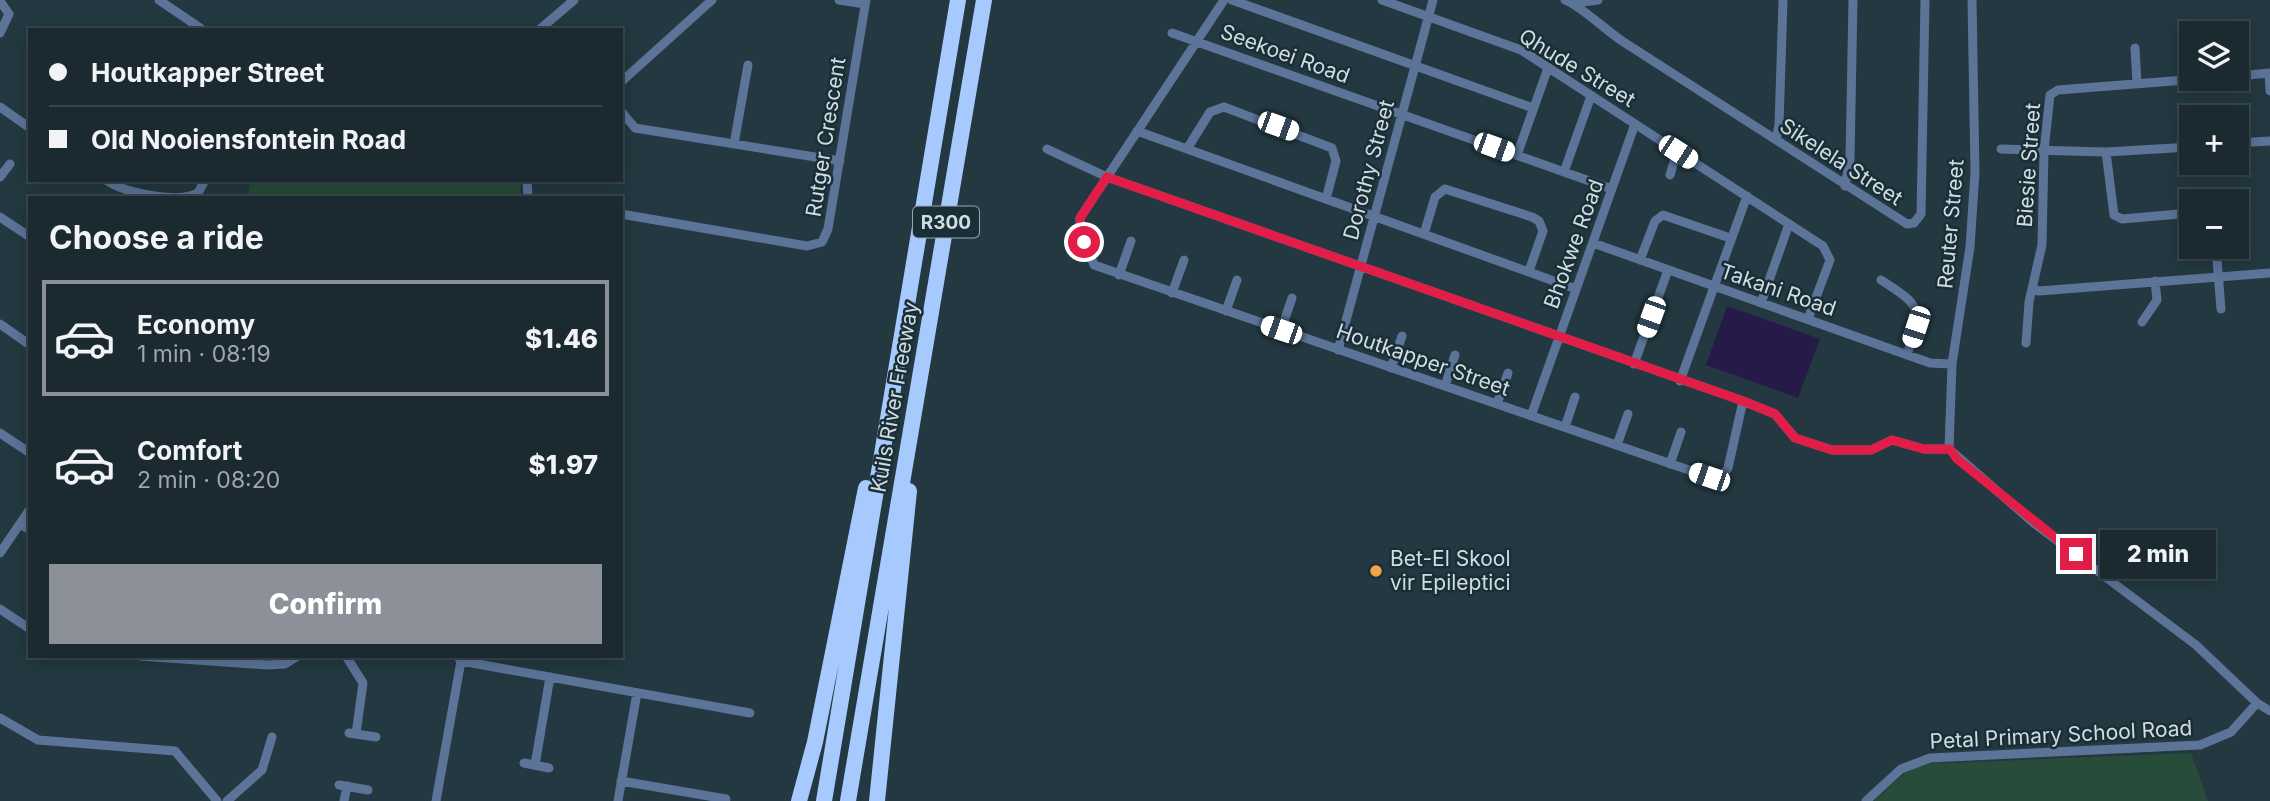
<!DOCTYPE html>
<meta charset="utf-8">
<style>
:root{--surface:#1a2a30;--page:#233238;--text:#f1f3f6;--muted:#9fa7ab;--line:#38464c;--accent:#8c9099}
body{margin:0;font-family:Inter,sans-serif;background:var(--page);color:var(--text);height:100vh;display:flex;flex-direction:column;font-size:26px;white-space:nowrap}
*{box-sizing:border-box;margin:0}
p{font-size:23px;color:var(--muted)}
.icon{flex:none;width:38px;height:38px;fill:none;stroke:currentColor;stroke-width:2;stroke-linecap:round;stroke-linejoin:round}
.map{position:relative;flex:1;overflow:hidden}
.side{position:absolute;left:28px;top:196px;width:595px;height:462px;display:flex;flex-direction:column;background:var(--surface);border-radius:0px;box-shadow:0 4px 18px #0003,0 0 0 2px var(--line)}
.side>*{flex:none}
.banner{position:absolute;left:28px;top:28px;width:595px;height:154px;border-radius:0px;box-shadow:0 4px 18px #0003,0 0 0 2px var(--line);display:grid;align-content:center;height:154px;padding:0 21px;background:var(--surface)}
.tools{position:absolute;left:2179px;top:21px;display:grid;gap:14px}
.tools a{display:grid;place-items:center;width:70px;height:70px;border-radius:0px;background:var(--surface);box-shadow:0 4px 18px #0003,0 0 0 2px var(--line);font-size:35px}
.end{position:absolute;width:32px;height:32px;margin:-16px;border:9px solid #e11d48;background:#fff;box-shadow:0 0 0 4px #fff}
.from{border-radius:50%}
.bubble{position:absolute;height:49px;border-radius:0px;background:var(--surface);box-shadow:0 4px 18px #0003,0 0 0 2px var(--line);font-size:23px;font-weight:800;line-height:49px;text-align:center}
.car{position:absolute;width:21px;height:42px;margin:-21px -10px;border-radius:9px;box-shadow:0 0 5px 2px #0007;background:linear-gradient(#fff 24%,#345 0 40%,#fff 0 76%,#345 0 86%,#fff 0)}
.banner b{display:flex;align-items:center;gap:24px;height:66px;font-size:26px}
.banner b+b{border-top:2px solid var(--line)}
.banner i{width:18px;height:18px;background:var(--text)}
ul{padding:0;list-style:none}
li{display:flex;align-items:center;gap:21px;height:116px;margin:0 14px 10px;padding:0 7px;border:4px solid transparent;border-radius:0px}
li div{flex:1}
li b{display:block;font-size:26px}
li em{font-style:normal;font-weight:800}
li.on{border-color:var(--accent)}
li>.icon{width:63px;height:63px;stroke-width:1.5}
h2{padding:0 21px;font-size:32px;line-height:84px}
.button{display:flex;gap:14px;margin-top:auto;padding:14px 21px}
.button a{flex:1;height:80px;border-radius:0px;background:var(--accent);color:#fff;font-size:28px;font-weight:800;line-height:80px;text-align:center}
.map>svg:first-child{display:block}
.green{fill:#274c39}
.water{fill:#261b48}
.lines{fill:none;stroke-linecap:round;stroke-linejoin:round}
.street{stroke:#5b7498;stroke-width:9}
.highway{stroke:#a6cafe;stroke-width:16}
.route{stroke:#e11d48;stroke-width:9}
.poi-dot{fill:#f9a04c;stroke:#192e36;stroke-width:2.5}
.labels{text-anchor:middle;stroke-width:5;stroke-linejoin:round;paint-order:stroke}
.shield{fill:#192e36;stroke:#99a8ae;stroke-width:2}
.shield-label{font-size:19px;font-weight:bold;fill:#d0dce1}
.street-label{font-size:21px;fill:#d0dce1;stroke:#192e36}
.poi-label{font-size:21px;fill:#d0dce1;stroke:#192e36;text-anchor:start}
</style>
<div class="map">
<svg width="2270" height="801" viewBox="0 0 2270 801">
<rect width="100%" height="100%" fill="#233840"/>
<path class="green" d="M250 180H521L520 198H248Z
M2191 753 2208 801H1874L1906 772 1924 764Z"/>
<path class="water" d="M1727 306 1820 339 1798 398 1706 365Z"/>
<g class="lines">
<path class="street" d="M159 0 203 30
M839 0 865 4
M1224 0 1080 218V228L1094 265 1712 478 1722 476 1728 468 1743 401
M1232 0 1533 108
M1382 0 1521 50 1823 246 1830 260 1808 319
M1565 0C1578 4 1607 31 1622 41L1907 224 1914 223 1921 214 1925 0
M1576 0V3L1598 0
M1972 0 1975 172 1970 247 1952 364 1949 449 2035 524 2196 645 2257 703 2270 711
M0 1 9 14 0 33
M539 30 574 0
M1172 33 1612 189
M2135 48 2137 84
M2269 73 2270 91
M2236 76 2270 73
M621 82 712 0
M0 107 30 128
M621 111 635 128 840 161
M1137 131 1576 289
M1776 140 1779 125 1783 0
M2236 143 2270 141
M734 144 748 65
M1047 149 1107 177 1743 401 1775 414 1795 438 1832 450H1871L1892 440 1924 449H1949
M1187 149 1210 112 1224 107 1332 148 1336 161 1326 199
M2001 149 2106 152 2191 147
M2106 152 2114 215 2122 219 2191 213
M1517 155 1548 68
M1564 172 1591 96
M1670 175 1677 152
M0 177 10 164
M106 180C125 193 177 204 198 193L205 180
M527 180 528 198
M1845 186 1850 159 1853 0
M621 214 807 246 822 242 828 229 866 0
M0 217 30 237
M1424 234 1435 197 1445 189 1532 217 1539 221 1543 231 1529 271
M1593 243 1930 363 1952 364
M2216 247 2221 309
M1640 260 1655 221 1663 215 1730 238
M1119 275 1131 241
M1881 280C1923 307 1922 308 1907 355
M2032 288 2039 291 2270 273
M1172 293 1184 260
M1761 303 1789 224
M1226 311 1237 280
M2142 322 2157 300 2155 281
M0 324 30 345
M1281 330 1292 298
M2026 343 2029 302 2042 245 2044 151 2050 95 2058 90 2198 79
M1338 350 1433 0
M1634 364 1668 270
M1391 368 1402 336
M1680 381 1747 196
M1445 386 1455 355
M1497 404 1508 373
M1531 416 1635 124
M1565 427 1575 397
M0 433 30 453
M1617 445 1628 414
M1670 464 1681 432
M20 524 30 530
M0 553 30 509
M0 609 30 629
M140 656 268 665 285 664 298 656
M346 656 363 683 356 734
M461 661 750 713
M0 718 38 740 175 751 217 801
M349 733 376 737
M524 763 549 768
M535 765 550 677
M621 781 726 799
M339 785 368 790
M227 801 262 770 272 737
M344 801 347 786
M436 801 461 661 457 656
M618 801 637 693
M1866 801 1901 769 1930 758 2200 745 2231 732 2257 703"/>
<path class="highway" d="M799 801 815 742 866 488
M824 801 958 0
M848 801 984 0
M877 801 909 491"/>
</g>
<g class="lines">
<path class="route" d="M1084 242 1080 218 1107 177 1743 401 1775 414 1795 438 1832 450H1871L1892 440 1924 449H1950L1957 459 2076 554"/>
</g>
<circle class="poi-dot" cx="1376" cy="571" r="7"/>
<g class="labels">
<rect class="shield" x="913" y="206.5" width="66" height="31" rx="5"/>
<g class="shield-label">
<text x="946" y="229">R300</text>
</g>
<g class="street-label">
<text transform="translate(1285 54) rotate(20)" y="7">Seekoei Road</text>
<text transform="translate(1577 68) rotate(31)" y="7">Qhude Street</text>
<text transform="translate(826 137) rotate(-81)" y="7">Rutger Crescent</text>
<text transform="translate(1841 162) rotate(33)" y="7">Sikelela Street</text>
<text transform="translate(2029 165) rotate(-86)" y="7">Biesie Street</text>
<text transform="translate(1369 170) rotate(-75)" y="7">Dorothy Street</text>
<text transform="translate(1951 224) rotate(-85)" y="7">Reuter Street</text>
<text transform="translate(1574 244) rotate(-70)" y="7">Bhokwe Road</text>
<text transform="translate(1778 290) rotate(19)" y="7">Takani Road</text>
<text transform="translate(1423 360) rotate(19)" y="7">Houtkapper Street</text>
<text transform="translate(895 397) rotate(-80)" y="7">Kuils River Freeway</text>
<text transform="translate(2061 735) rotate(-3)" y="7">Petal Primary School Road</text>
</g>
<g class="poi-label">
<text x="1390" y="566">Bet-El Skool<tspan x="1390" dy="24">vir Epileptici</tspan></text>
</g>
</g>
</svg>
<div class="tools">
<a><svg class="icon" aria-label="layers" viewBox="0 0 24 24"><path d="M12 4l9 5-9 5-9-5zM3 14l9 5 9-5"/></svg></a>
<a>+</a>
<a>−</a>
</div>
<i class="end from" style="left:1084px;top:242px"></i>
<i class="end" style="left:2076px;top:554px"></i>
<div class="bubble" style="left:2100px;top:530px;width:116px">2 min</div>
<i class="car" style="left:1278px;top:126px;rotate:110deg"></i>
<i class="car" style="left:1494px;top:147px;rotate:110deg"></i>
<i class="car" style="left:1678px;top:152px;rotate:123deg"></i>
<i class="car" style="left:1651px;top:317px;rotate:200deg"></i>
<i class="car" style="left:1916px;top:327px;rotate:198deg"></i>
<i class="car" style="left:1281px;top:330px;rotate:289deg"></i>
<i class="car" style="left:1709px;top:477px;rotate:289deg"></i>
<div class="banner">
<b><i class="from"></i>Houtkapper Street</b>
<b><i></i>Old Nooiensfontein Road</b>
</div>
<section class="side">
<h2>Choose a ride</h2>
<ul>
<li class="on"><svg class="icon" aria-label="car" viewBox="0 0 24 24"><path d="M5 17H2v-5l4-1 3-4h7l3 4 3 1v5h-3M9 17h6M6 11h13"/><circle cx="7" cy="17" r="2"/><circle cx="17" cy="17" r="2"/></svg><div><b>Economy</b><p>1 min · 08:19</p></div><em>$1.46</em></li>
<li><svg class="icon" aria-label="car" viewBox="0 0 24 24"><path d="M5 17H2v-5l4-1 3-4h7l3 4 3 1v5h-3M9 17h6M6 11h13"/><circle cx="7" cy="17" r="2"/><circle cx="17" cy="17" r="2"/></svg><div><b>Comfort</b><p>2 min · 08:20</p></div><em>$1.97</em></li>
</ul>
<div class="button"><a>Confirm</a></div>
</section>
</div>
